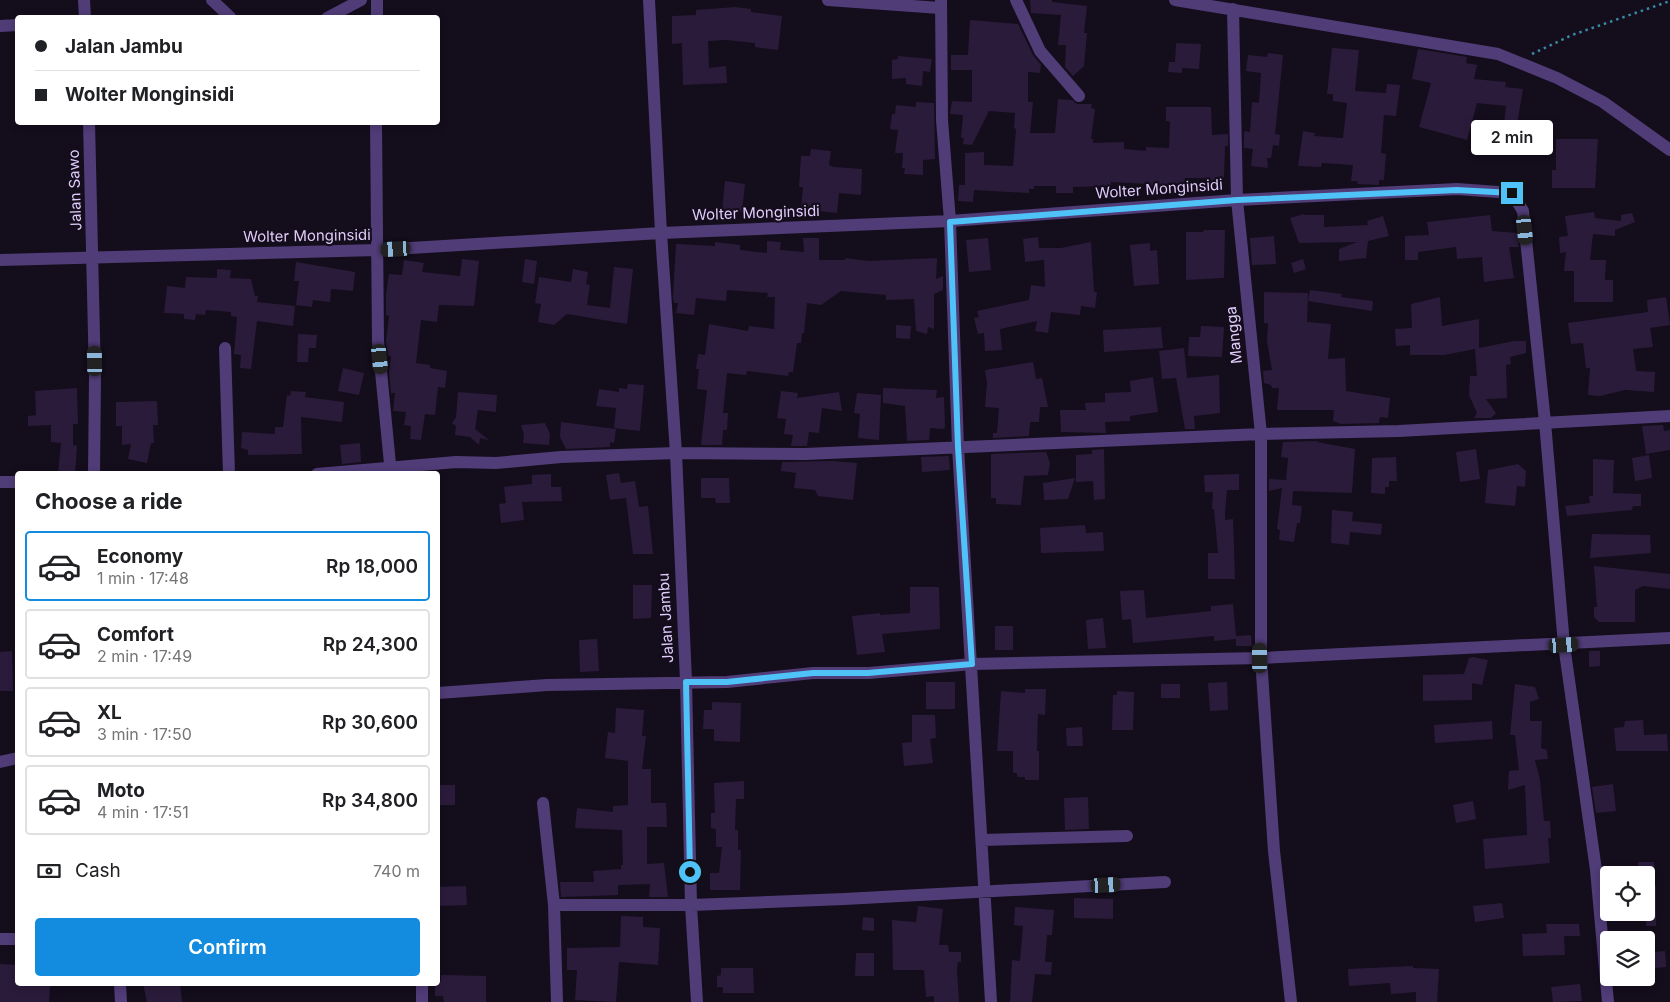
<!DOCTYPE html>
<meta charset="utf-8">
<style>
:root{--surface:#fff;--page:#f2f2f2;--text:#202124;--muted:#757577;--line:#e0e0e0;--accent:#138cdf}
body{margin:0;font-family:Inter,sans-serif;background:var(--page);color:var(--text);height:100vh;display:flex;flex-direction:column;font-size:19px;white-space:nowrap}
*{box-sizing:border-box;margin:0}
p{font-size:16px;color:var(--muted)}
.icon{flex:none;width:28px;height:28px;fill:none;stroke:currentColor;stroke-width:2;stroke-linecap:round;stroke-linejoin:round}
.map{position:relative;flex:1;overflow:hidden}
.details{position:absolute;left:15px;top:471px;width:425px;height:515px;display:flex;flex-direction:column;background:var(--surface);border-radius:5px;box-shadow:0 2px 8px #0003}
.details>*{flex:none}
.banner{position:absolute;left:15px;top:15px;width:425px;height:110px;border-radius:5px;box-shadow:0 2px 8px #0003;display:grid;align-content:center;height:110px;padding:0 20px;background:var(--surface)}
.fabs{position:absolute;left:1600px;top:866px;display:grid;gap:10px}
.fabs a{display:grid;place-items:center;width:55px;height:55px;border-radius:5px;background:var(--surface);box-shadow:0 2px 8px #0003;font-size:25px}
.end{position:absolute;width:22px;height:22px;margin:-11px;border:6px solid #4fc3f7;background:#111;box-shadow:0 0 0 2px #111}
.from{border-radius:50%}
.bubble{position:absolute;height:35px;border-radius:5px;background:var(--surface);box-shadow:0 2px 8px #0003;font-size:16px;font-weight:600;line-height:35px;text-align:center}
.car{position:absolute;width:15px;height:30px;margin:-15px -8px;border-radius:6px;box-shadow:0 0 4px 1px #0007;background:linear-gradient(#222 24%,#8ab4d8 0 40%,#222 0 76%,#8ab4d8 0 86%,#222 0)}
.banner b{display:flex;align-items:center;gap:18px;height:48px;font-size:19px}
.banner b+b{border-top:1px solid var(--line)}
.banner i{width:12px;height:12px;background:var(--text)}
ul{padding:0;list-style:none}
li{display:flex;align-items:center;gap:15px;height:70px;margin:0 10px 8px;padding:0 10px;border:2px solid var(--line);border-radius:5px}
li div{flex:1}
li b{display:block;font-size:19px}
li em{font-style:normal;font-weight:600}
li.selected{border-color:var(--accent)}
li>.icon{width:45px;height:45px;stroke-width:1.5}
h2{padding:0 20px;font-size:22px;line-height:60px}
.pay{display:flex;align-items:center;gap:12px;height:55px;padding:0 20px;font-size:19px}
.pay p{margin-inline-start:auto}
.button{display:flex;gap:10px;margin-top:auto;padding:10px 20px}
.button a{flex:1;height:58px;border-radius:5px;background:var(--accent);color:#fff;font-size:20px;font-weight:600;line-height:58px;text-align:center}
.map>svg:first-child{display:block}
.building{fill:#2b1b3b}
.lines{fill:none;stroke-linecap:round;stroke-linejoin:round}
.path{stroke:#3789a4;stroke-width:2.5;stroke-dasharray:2.5 4;stroke-linecap:butt}
.minor{stroke:#503c77;stroke-width:12}
.route{stroke:#4fc3f7;stroke-width:6}
.labels{text-anchor:middle;stroke-width:4.5;stroke-linejoin:round;paint-order:stroke}
.street-label{font-size:15px;fill:#dfccfb;stroke:#140d1c}
</style>
<div class="map">
<svg width="1670" height="1002" viewBox="0 0 1670 1002">
<rect width="100%" height="100%" fill="#140d1c"/>
<path class="building" d="M1030 0H1052V2L1087 6 1084 33H1087L1084 66 1073 76 1065 67 1066 45H1058L1061 15 1031 13Z
M735 7 751 9V12L782 16 778 50 755 47V43L726 40 708 41 709 68 726 66 727 83 683 85 682 43 672 44V16L696 15V10Z
M970 20 1018 24 1033 55 1041 65 1040 73 1028 72V102H1033L1030 133H1055L1058 99 1072 100 1077 104H1092L1091 108 1095 109 1091 139H1093V143L1124 142V149L1146 151V147L1169 148 1170 122 1166 121V107H1211L1212 135 1228 134V146H1225L1224 178H1218V187H1205V178H1185L1184 189H1165V192H1148V184L1111 182V186L1073 187V193H1056V186H1034V189H1029V193L974 190 973 202 958 201 959 185H965V153L984 152V165L1013 166 1016 129 1014 128 1015 113 989 111 972 145 963 144 964 138H961L963 115 950 114 952 101 972 102V70H951V55H968Z
M1176 43 1201 44 1199 69 1182 68V73L1168 72 1169 62H1175Z
M1332 48 1359 50 1355 91 1386 93 1387 84 1400 85 1396 116 1384 115 1381 153 1386 154 1384 180H1379V185L1357 184 1358 181H1351L1353 165 1322 163 1321 167 1298 166 1303 131 1315 133 1314 136 1343 138 1347 103 1333 101V94H1327Z
M1418 49 1467 57 1466 63 1477 65 1474 79 1506 82 1505 87 1523 89 1514 142 1502 141 1506 106 1477 103 1467 140 1419 127 1431 83 1412 79Z
M1268 53 1283 55 1275 134 1280 135 1279 146 1273 145 1271 158H1267L1268 168 1251 166 1253 149 1244 148V133L1245 131 1250 132 1252 102 1259 103 1261 73 1246 71 1248 55 1267 57Z
M898 56 932 59 930 72 923 71 922 86 906 84V78L892 79V60L898 59Z
M916 102 934 103 935 159 923 160V175L904 174 905 168H902L903 153H895L898 130 890 129 892 114H895L896 105 916 107Z
M1556 139H1598L1595 188H1552V170H1556Z
M811 149 831 151 829 165 834 167 862 169 861 195 839 193 837 213 801 209 803 187H799L801 156H810Z
M725 181 745 184 742 212 722 210Z
M1594 212 1595 218 1621 221V215L1632 213 1635 222 1615 230V236L1593 234 1590 260H1606L1605 280H1613V302H1574V271H1564L1566 252 1560 253 1559 237 1568 236 1565 216Z
M1304 214V215H1324V227L1368 225 1367 221 1383 216 1389 236 1368 241 1366 258 1339 261V249L1357 242 1299 243 1290 218Z
M1490 215 1492 231 1517 233 1519 247H1509L1514 278 1484 282 1482 257 1457 259 1456 247 1418 252V260H1405V236L1429 235 1427 222Z
M1204 230H1225L1224 278 1186 280V232H1203Z
M1274 236 1276 264 1252 265 1250 238Z
M1038 237 1039 248H1061L1091 242 1094 292H1097L1095 308 1081 306 1080 315 1051 312 1048 333 1035 331 1037 321 1000 329 1002 350 985 351 984 333 978 334 974 318 979 317 977 311 1029 300 1031 285 1045 287 1044 260 1025 262 1023 239Z
M803 238H819V260H845V258L868 261 937 258 936 279 943 276V290L934 294V329L928 327 927 334 916 331 914 299 886 300V295L841 291 821 305 807 303 804 333H802L801 343H797L793 372H789L788 376 747 371 746 375 727 373 723 413H728L727 430H723L722 445H701L707 390 697 389 699 369H696L698 354 705 355 709 324 748 331 749 326 774 329 775 297H767L768 293 727 290 726 301 696 298 694 315 676 313 678 303H674L673 297 676 244 715 246V242L740 245V250L767 253V241L781 242 780 250 804 252Z
M988 238 991 270 969 272 966 240Z
M1150 243V251L1157 250 1159 284 1134 286 1130 245Z
M462 259 479 261 474 306 439 305 437 322 421 320 416 363 430 365V368L447 371 445 388 438 387 435 415 425 414 421 440 410 439 411 426 404 425 406 412 393 411 395 393H391L389 372 391 356H388L386 341 389 316 386 315V294L389 274 402 275 404 260 424 263 422 272 460 276Z
M525 259 537 261 534 284 522 282Z
M1303 259 1306 269 1294 273 1291 263Z
M296 262 355 272 353 291 331 289 330 302 313 300 312 307 296 305 299 281H294Z
M614 267 633 269 627 324 567 314 554 325 538 322 541 304 535 303 539 277 571 282 573 269 588 272 586 284 590 285 587 305 610 308Z
M217 269 231 270 230 278 251 279 255 296H258L257 302 295 306 293 326 257 321 251 369 240 368 241 355 234 354 237 317 231 316V312L206 310 205 315 196 314 195 320 184 319V314L164 313 167 286 185 288 186 277 217 278Z
M1310 290 1342 294 1341 297 1373 301 1372 311 1308 301Z
M1264 292 1308 293 1307 322 1331 324 1328 359 1345 358 1346 391 1390 398 1388 418 1380 417 1379 423 1341 424 1333 421 1334 410H1277L1279 388H1272L1271 385 1264 383 1263 371 1272 370 1267 341 1268 323H1264Z
M1440 297 1442 326 1479 319V348L1514 341H1526V353L1510 357 1511 364 1506 365 1507 398 1486 399 1496 413 1491 418H1474L1477 413 1469 395 1470 376H1477L1475 349 1444 355H1410V345L1396 346 1395 329 1412 328 1411 304Z
M1666 297 1670 325 1650 328 1653 347 1633 349 1636 371 1655 372 1654 392 1625 390 1600 396 1588 395 1590 368H1586L1583 343 1571 344 1568 323 1648 312 1647 300Z
M896 325 911 326 910 339 896 338Z
M1201 326 1224 327 1222 357 1188 356 1189 337H1200Z
M1161 327 1163 348 1104 352 1103 330Z
M298 334 317 335 316 348H309L308 362H297Z
M1184 348 1187 378 1219 375 1220 413 1194 416 1195 429H1185L1176 378 1162 379 1159 351Z
M1033 362 1036 379 1042 378 1048 407H1040L1039 422H1030L1029 436 993 438V433H997L999 408 985 407 987 383 985 370Z
M343 368 364 373 359 395 338 391Z
M1153 377 1158 412 1130 416V421L1105 422 1106 433 1061 432 1060 410H1086L1085 403 1105 402V393L1131 392 1130 381Z
M628 384 644 385 640 431 614 428 616 408 596 406 599 389 619 392V388L627 389Z
M77 388 78 424H73V445L77 446 75 474H58L61 443 51 442V425L28 426V416L36 415 35 391Z
M883 388 937 390 936 398 944 397 945 427 943 429 930 428 929 440 907 441 905 406 883 403Z
M291 391 306 392 305 397 344 402 342 422 301 417 302 454 248 455V450L241 448 242 432 275 434V427H283L287 395 290 396Z
M781 391 798 393 797 398 839 392 842 411 822 408 819 433 809 432 807 446H791L793 435 784 434 786 419 777 418Z
M458 392 497 395 496 412 478 410 475 429 489 440 480 438 479 445 470 437 455 435 456 426 452 423 456 417Z
M857 393 881 395 879 440 858 438 860 414 854 413Z
M157 401 158 425H153L154 443H151L147 463 128 459 131 444 122 445V426H116V402Z
M561 422 616 429 614 443 610 442V447L566 449 560 437Z
M545 423 550 434 549 445 523 443 524 434 521 425Z
M1663 425 1664 431 1670 430V450L1646 454 1642 426Z
M1319 441 1317 442 1355 449 1352 493 1293 491 1292 505 1302 506 1300 523H1297L1294 542 1279 540 1280 530 1277 529 1282 488 1269 491V479L1286 480 1288 458 1281 457 1283 442Z
M360 443 361 462 342 464 340 445Z
M1104 449 1105 499 1094 500 1093 481 1076 482V455L1092 454V450Z
M1476 449 1480 479 1460 482 1456 452Z
M1046 452 1050 463 1048 475 1024 476 1021 505 996 504V498H991V454Z
M1649 455 1652 478 1635 481 1632 458Z
M949 456 950 470 922 472 921 457Z
M1396 457 1397 481H1389V487H1385V494L1371 493 1372 458Z
M1593 459 1614 460 1613 493 1641 494V506H1633L1632 510 1567 516 1565 506 1590 503 1589 496H1593Z
M833 461 857 463 853 500 818 496 815 490 794 488 796 473 781 471 782 462Z
M1518 464 1526 471 1525 487 1517 486 1515 506 1485 503 1488 470Z
M619 473 621 483 635 481 639 507 648 506 653 554H633L626 498 610 500 606 475Z
M551 474V487H561L562 501 522 502 524 520 501 523 499 504 506 503 504 487 532 484V475Z
M1239 474V490H1227L1225 512V520L1233 519 1235 579H1208V553H1218L1214 509H1212L1213 492H1205L1204 475Z
M701 478H729L730 503H716L715 498H701Z
M1075 478 1068 499 1044 500 1043 483Z
M1332 510 1353 512 1352 521 1382 524 1381 535 1350 532 1349 545 1331 543Z
M1085 525 1086 533 1103 532 1104 551 1041 553 1040 528Z
M1592 534 1650 535 1651 553 1590 558Z
M1594 566 1670 574V589L1643 586 1635 590V622H1599L1594 617V607H1597Z
M633 585H652L651 618 633 619Z
M910 587H939L940 629 882 634 885 652 857 655 852 616 880 613V615L910 613Z
M1144 590 1146 618 1211 611V606L1233 604 1236 636 1251 635 1252 646H1236V639L1214 641V636L1133 643 1131 619 1122 620 1120 591Z
M1103 618 1106 648 1088 649 1086 620Z
M995 626H1013V650H995Z
M597 639 599 671 580 672 579 640Z
M12 651 13 691H0V652Z
M1589 651H1600V666L1589 667Z
M1473 657 1488 660 1482 685 1472 683V700L1423 701V675L1464 674 1469 658Z
M926 682H955V709H926Z
M1227 682 1228 710 1210 711 1208 683Z
M1161 684H1180V698H1161Z
M1515 684 1535 687 1539 699 1530 702V721H1542L1541 748 1547 750 1548 759 1535 760 1540 780 1544 821H1550L1551 838H1548L1550 863 1485 869 1483 839 1527 835 1525 785 1508 790 1509 771 1519 770 1515 735H1510Z
M1025 689H1046L1045 715 1038 714 1037 751H1039V780H1025V777H1017V773H1013V751H997L1001 691 1025 693Z
M1117 691 1134 692 1133 730H1112L1113 695H1117Z
M712 702 741 703 740 742 714 741V729H703L704 710H712Z
M616 708 644 710 642 736H646L642 769H651V803H666L667 827H647V864L664 863 668 897H649L650 884 618 885V895L561 897 560 882H594L593 871 621 869V865H623L622 830 575 828 577 808 613 812V806L628 805V761L605 758 608 732 615 733Z
M912 715H935L936 738 930 739 933 763 904 766 902 743 912 742Z
M1643 720 1644 735 1667 734 1668 751H1616L1614 728 1624 727 1625 721Z
M1492 721 1493 739 1435 743 1434 725Z
M1082 727 1083 746H1067L1066 728Z
M744 781V799H736L735 830H738V850H741L740 890H710V873H719L722 847H716V829L711 828V813H715L714 783Z
M1613 784 1616 811 1596 813 1592 787Z
M438 785H455V805H438Z
M1088 797 1089 829 1065 830 1064 798Z
M1473 801 1476 819 1456 823 1453 805Z
M1638 862H1654L1655 875H1639Z
M466 886 467 905 438 906V887Z
M1646 886H1656V926H1646Z
M1074 898 1113 899V919L1074 918Z
M1502 903 1504 918 1475 922 1473 906Z
M918 906 943 909 939 945H948L949 952H961V962H958L957 969 959 1002H934V996L926 997 924 970H893L892 920 916 922Z
M1015 907 1054 910 1052 935H1047L1045 962H1052L1051 975 1035 974 1032 1002H1010L1012 960 1020 961 1023 926 1014 925Z
M621 916 643 917V927L660 928 658 965 619 962 616 1002 575 1000 577 970H567V948L620 947Z
M863 917 874 918V931L862 930Z
M1546 924H1579L1580 936H1564L1565 955 1523 956 1522 934 1547 933Z
M1665 951 1666 967 1646 969V953Z
M856 953H874V976H855Z
M0 964 18 965V984H50L49 1002H0Z
M1413 966V968L1439 969 1437 1002H1416V992L1391 994 1390 983 1349 986 1348 969Z
M721 968H753L754 993H723V987H717V976L721 975Z
M441 975 486 976V1002H444L443 996H435V984L441 981Z
M143 984H180L182 1002H147Z
M1580 984 1582 1001 1553 1002 1551 987Z"/>
<g class="lines">
<path class="path" d="M1532 54 1572 35 1670 1"/>
<path class="minor" d="M84 0 85 18
M212 0 231 18
M649 0 661 233 676 453 686 681 691 905 697 1002
M828 0 940 8
M941 0 942 120 950 221 958 447 991 1002
M1016 0 1040 51 1079 96
M1175 0 1498 54 1557 78 1603 102 1670 150
M1233 9 1237 200 1261 434V658L1274 851 1291 1002
M327 18 361 0
M377 18V0
M0 26 18 25
M89 122 95 378 94 474
M376 122 378 341 391 474
M0 260 377 250 661 233 950 221 1237 200 1457 189 1512 193 1523 211 1545 422 1564 645 1596 870 1608 1002
M225 348 229 474
M317 474 456 462 496 463 561 457 676 453 805 454 1261 434 1399 431 1670 416
M0 482H18
M438 693 547 685 727 682 813 673H869L972 664 1261 658 1670 638
M0 762 18 758
M543 803 554 905 557 1002
M982 840 1127 836
M554 905H691L844 899 1165 882
M0 939H18
M120 984 121 1002
M422 984V1002"/>
</g>
<g class="lines">
<path class="route" d="M690 872 686 682H727L813 673H868L972 664 958 447 950 222 1237 200 1457 190 1512 193"/>
</g>
<g class="labels">
<g class="street-label">
<text transform="translate(1159 189) rotate(-4)" y="5">Wolter Monginsidi</text>
<text transform="translate(75 190) rotate(-92)" y="5">Jalan Sawo</text>
<text transform="translate(756 213) rotate(-2)" y="5">Wolter Monginsidi</text>
<text transform="translate(307 236) rotate(-1)" y="5">Wolter Monginsidi</text>
<text transform="translate(1234 335) rotate(-96)" y="5">Mangga</text>
<text transform="translate(666 618) rotate(-93)" y="5">Jalan Jambu</text>
</g>
</g>
</svg>
<div class="fabs">
<a><svg class="icon" aria-label="locate" viewBox="0 0 24 24"><circle cx="12" cy="12" r="6"/><path d="M12 2v4M12 18v4M2 12h4M18 12h4"/></svg></a>
<a><svg class="icon" aria-label="layers" viewBox="0 0 24 24"><path d="M12 4l9 5-9 5-9-5zM3 14l9 5 9-5"/></svg></a>
</div>
<i class="end from" style="left:690px;top:872px"></i>
<i class="end" style="left:1512px;top:193px"></i>
<div class="bubble" style="left:1471px;top:120px;width:82px">2 min</div>
<i class="car" style="left:1525px;top:230px;rotate:174deg"></i>
<i class="car" style="left:396px;top:249px;rotate:267deg"></i>
<i class="car" style="left:380px;top:359px;rotate:174deg"></i>
<i class="car" style="left:95px;top:361px;rotate:359deg"></i>
<i class="car" style="left:1564px;top:645px;rotate:86deg"></i>
<i class="car" style="left:1260px;top:658px;rotate:0deg"></i>
<i class="car" style="left:1106px;top:885px;rotate:87deg"></i>
<div class="banner">
<b><i class="from"></i>Jalan Jambu</b>
<b><i></i>Wolter Monginsidi</b>
</div>
<section class="details">
<h2>Choose a ride</h2>
<ul>
<li class="selected"><svg class="icon" aria-label="car" viewBox="0 0 24 24"><path d="M5 17H2v-5l4-1 3-4h7l3 4 3 1v5h-3M9 17h6M6 11h13"/><circle cx="7" cy="17" r="2"/><circle cx="17" cy="17" r="2"/></svg><div><b>Economy</b><p>1 min · 17:48</p></div><em>Rp 18,000</em></li>
<li><svg class="icon" aria-label="car" viewBox="0 0 24 24"><path d="M5 17H2v-5l4-1 3-4h7l3 4 3 1v5h-3M9 17h6M6 11h13"/><circle cx="7" cy="17" r="2"/><circle cx="17" cy="17" r="2"/></svg><div><b>Comfort</b><p>2 min · 17:49</p></div><em>Rp 24,300</em></li>
<li><svg class="icon" aria-label="car" viewBox="0 0 24 24"><path d="M5 17H2v-5l4-1 3-4h7l3 4 3 1v5h-3M9 17h6M6 11h13"/><circle cx="7" cy="17" r="2"/><circle cx="17" cy="17" r="2"/></svg><div><b>XL</b><p>3 min · 17:50</p></div><em>Rp 30,600</em></li>
<li><svg class="icon" aria-label="car" viewBox="0 0 24 24"><path d="M5 17H2v-5l4-1 3-4h7l3 4 3 1v5h-3M9 17h6M6 11h13"/><circle cx="7" cy="17" r="2"/><circle cx="17" cy="17" r="2"/></svg><div><b>Moto</b><p>4 min · 17:51</p></div><em>Rp 34,800</em></li>
</ul>
<div class="pay"><svg class="icon" aria-label="cash" viewBox="0 0 24 24"><path d="M3 7h18v10H3z"/><circle cx="12" cy="12" r="2"/></svg>Cash<p>740 m</p></div>
<div class="button"><a>Confirm</a></div>
</section>
</div>
